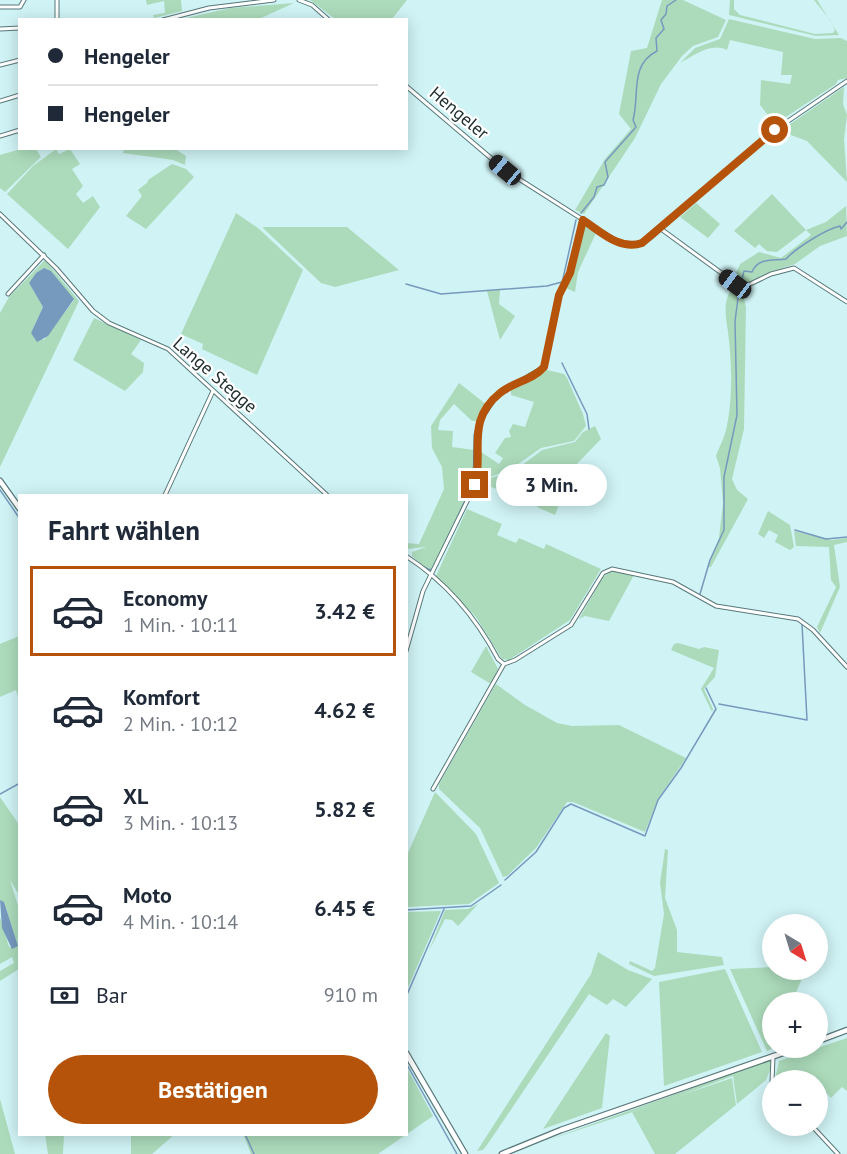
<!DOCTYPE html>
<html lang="de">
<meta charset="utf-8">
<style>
:root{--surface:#fff;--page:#f6f6f7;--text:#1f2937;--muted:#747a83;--line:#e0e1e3;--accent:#b45309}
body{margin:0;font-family:"PT Sans",sans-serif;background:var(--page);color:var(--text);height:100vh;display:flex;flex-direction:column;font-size:22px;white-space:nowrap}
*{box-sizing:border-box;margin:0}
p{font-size:20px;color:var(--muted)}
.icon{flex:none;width:33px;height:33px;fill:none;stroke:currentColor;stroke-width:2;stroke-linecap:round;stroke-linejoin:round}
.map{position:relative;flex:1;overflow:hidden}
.sheet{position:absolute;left:18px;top:494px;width:390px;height:642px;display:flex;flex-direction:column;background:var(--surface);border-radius:0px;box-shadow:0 3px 15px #0003}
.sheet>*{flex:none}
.guide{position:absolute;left:18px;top:18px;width:390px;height:132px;border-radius:0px;box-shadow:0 3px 15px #0003;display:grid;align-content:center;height:132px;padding:0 30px;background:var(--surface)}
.needle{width:39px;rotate:142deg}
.tools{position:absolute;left:762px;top:914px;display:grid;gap:12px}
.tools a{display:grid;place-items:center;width:66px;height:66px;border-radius:50%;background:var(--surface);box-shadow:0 3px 15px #0003;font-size:30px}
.end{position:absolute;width:27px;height:27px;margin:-14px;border:8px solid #b45309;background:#fff;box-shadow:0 0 0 3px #fff}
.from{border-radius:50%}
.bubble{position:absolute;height:42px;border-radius:21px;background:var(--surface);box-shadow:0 3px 15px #0003;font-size:20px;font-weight:800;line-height:42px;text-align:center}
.car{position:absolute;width:18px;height:36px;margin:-18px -9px;border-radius:8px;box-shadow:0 0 4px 2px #0007;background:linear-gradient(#222 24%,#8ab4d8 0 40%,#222 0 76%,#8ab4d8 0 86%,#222 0)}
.guide b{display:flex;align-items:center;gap:21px;height:57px;font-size:22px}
.guide b+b{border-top:2px solid var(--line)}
.guide i{width:15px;height:15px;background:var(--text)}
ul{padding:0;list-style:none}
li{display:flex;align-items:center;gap:18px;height:90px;margin:0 12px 9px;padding:0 18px;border:3px solid transparent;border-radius:0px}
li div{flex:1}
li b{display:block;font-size:22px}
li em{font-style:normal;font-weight:800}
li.selected{border-color:var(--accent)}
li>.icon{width:54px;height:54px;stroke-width:1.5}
h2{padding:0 30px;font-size:27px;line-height:72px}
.pay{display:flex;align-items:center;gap:15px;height:66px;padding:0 30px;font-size:22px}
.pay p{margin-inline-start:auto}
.primary-button{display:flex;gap:12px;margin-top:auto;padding:12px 30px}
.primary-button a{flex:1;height:69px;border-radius:36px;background:var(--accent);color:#fff;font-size:24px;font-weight:800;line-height:69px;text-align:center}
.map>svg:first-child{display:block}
.green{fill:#acdbbb;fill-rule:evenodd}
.water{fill:#7699be}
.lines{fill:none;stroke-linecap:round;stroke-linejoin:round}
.stream{stroke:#7699be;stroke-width:1.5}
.street-casing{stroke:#59787a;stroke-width:5}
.secondary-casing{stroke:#59787a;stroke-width:7}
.street{stroke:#fff;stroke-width:3}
.secondary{stroke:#fff;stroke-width:4.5}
.route{stroke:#b45309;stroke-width:8}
.labels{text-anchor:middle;stroke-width:4.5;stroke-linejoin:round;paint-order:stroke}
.street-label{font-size:18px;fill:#212f30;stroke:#fff}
</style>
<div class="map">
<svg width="847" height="1154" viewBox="0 0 847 1154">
<rect width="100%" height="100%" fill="#d0f3f5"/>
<path class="green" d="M146 0H181L182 11 154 18 153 15 165 13 164 1 147 5Z
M310 0H407L392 19H335Z
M662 0H683L726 20 718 37 693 46 682 56 661 84 635 138 584 214 575 210 605 159 631 129 619 114 631 51 647 48Z
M730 0H734V9L740 15 815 34 833 33 835 30 830 20 814 0H817L839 35 816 36 729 15Z
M294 3 259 19H181L231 8Z
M729 19 815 39 841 38 847 41V78L838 80 836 84 775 124 760 105 761 80 790 84 792 75H781L783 52 730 40 727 50C711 42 695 55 680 63L695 48 720 39Z
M844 87 843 104 847 115 844 139 847 182 807 141 780 131Z
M24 148 36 149 41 157 5 192 0 188V155Z
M56 149 59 154 70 149 80 164 72 169 83 186 76 194 83 203 93 196 100 207 68 249 7 194 33 166Z
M124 149H175L186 156 185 165 173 160 123 153Z
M172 164 186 169 194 177 146 229 126 216 142 196 138 190 148 182V180Z
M772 194 806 230 826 222 846 206 847 236 820 246 795 264 762 275 744 287 739 286 734 278 740 264 759 252 781 258 811 235 806 230 777 252 767 251 759 244 755 248 734 231Z
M696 203 720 224 708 238 680 217Z
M236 213 258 228 303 270 257 375 202 349 203 344 181 334Z
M585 225 596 233 578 272 575 292 566 288 575 266 580 230Z
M262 227H347L399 270 335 287 321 283Z
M45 260 79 301 0 467V313L9 297ZM44 268 51 271 74 300 44 340 31 333 43 307 29 283 36 273Z
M733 288 743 295 746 307 744 429 732 479 737 490 748 499 711 567H707L719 538 723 503 720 468 716 456C719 447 724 439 726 430 733 400 732 363 728 332 726 318 722 300 733 288Z
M500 290 499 304 515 316 500 340 487 291Z
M94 318 141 340 131 354 144 363 143 372 125 391 73 360Z
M547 370 564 374 567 378 583 414 586 426 574 441 541 448 511 469 480 481 478 450 499 464 503 458 495 453 505 438 511 437 509 431 513 424 525 427 534 402 511 395V388Z
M459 383 487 405 478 421H472L454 404 440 420 438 430 453 431 452 447 474 450V479L433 569 429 570 412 556V552L426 547 407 549 406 543 419 544 444 489 442 467 432 448 431 426Z
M595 426 601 439 572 469 555 515 537 507 539 501 534 497 536 491 513 480 507 493 486 485 488 479 517 469 542 450 575 442 583 432Z
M467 509 502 524 497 535 516 543 519 538 544 549 546 544 601 569 570 620 509 660 502 659 476 617 436 576Z
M768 511 790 525 794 547 790 550 775 542 778 535 769 530 764 538 758 534Z
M794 531 831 540 847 538V542L834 545 840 587 820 633 817 627 836 587 831 580 829 547 796 546Z
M612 571 634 575 609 621 585 616 579 619 603 577Z
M19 636V699L16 690 0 697V644Z
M678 643 699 649 704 647 719 650 715 677 704 689 713 709 712 712 701 689 714 668 671 650 674 644Z
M486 646 498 669 491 684 471 672Z
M496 684 525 705 557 723 572 726 619 725 686 758 658 799 645 832 573 802H567L536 848 507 876 503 877 480 828 439 789V784Z
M435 792 476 834 499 883 469 904 407 907V855Z
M0 797 20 826 19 895 10 880 19 909V969L0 981V971L14 963 12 957 0 964V917L9 947 18 946 4 902 0 900Z
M665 849 668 850 665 898 677 930V952L722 957 724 965 654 976 629 964 630 961 652 971 655 968 664 914 660 883Z
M478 904 458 926 452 920 445 919 429 951 445 910 468 909Z
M441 911 407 990V912Z
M598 952 628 970 652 979 626 1007 613 999 607 1005 589 994 487 1145 483 1150 477 1151 591 974Z
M772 967 806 969 792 1002H772L774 1048 767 1051 730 969Z
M725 969 762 1052 664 1086 659 982Z
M606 1033 610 1036 602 1108 543 1129Z
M847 1038V1091L842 1087 831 1098 822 1088 818 1092V1080H775L779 1061Z
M770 1060 773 1063 766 1080 737 1104 733 1076 676 1097 732 1078 736 1105 675 1154H655L632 1112 672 1099 545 1141Z
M407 1068 433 1116 378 1154H251L243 1134H406Z
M0 1099 15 1154H0Z
M45 1134H64L63 1154H48Z
M131 1134H175L152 1154H131Z"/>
<path class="water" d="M44 268 51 271 74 299 48 336 37 342 31 333 43 307 29 283 36 273Z
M0 900 4 902 18 946 12 949 2 928Z"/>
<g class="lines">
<path class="stream" d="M581 213 594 197 597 187 604 185 608 177 605 162 636 127 633 120C640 95 629 65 657 51L656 38 664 29 661 20 666 14 667 6 676 0
M562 283 576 220
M741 283 744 271 752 272C758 257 774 261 786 259 796 248 826 229 840 226L841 229 847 222
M406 284 441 294 547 286 562 282
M562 363 587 414 589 429
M0 490 20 519
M453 527 473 483
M795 530 826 539 847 537
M424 567 430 570 433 568
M700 594 710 560 724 530V477L737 415 735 321 739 291
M719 704 807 720 802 624
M0 794 20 783
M505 880 536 852 564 808 571 804 645 836 658 800 681 768 716 709 706 688
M406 910 471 906 501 885
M406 997 444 909
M406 1063 457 1154
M245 1134 254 1154"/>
<g class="street-casing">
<path id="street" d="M299 0 312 5 329 20
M0 7H20L24 0
M57 20V0
M163 20 209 8 274 0
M0 29 20 28
M0 65 20 60
M406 86 505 170 618 242 635 245 650 238 775 130 847 81
M0 101 20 95
M0 136 20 130
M0 214 56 268 93 311 109 323 168 349 327 495
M661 229 742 288 771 274 794 268 847 302
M8 294 44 255
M165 495 213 391
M406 556C446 582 476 617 498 659L504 664 515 660 571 625 603 573 612 569 673 582 716 606 798 619 813 630 847 667
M406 651 423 591 475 485 476 435 480 421 497 395 544 367 556 305 569 273 582 220
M433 789 504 664
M772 1083 773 1056
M811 1125 838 1154"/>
</g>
<g class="secondary-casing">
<path id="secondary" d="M0 481 20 509
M818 1041 847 1030
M406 1053 465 1154
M502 1154 561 1130 800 1047"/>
</g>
<use href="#street" class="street"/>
<use href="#secondary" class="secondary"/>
</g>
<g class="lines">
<path class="route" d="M475 485C484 452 465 421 500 393 513 382 533 380 544 367L559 295 570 273 583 220C600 231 620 251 642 243L775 130"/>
</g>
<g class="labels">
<g class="street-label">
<text transform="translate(459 113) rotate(40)" y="6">Hengeler</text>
<text transform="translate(215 375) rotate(41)" y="6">Lange Stegge</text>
</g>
</g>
</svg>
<div class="tools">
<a><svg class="needle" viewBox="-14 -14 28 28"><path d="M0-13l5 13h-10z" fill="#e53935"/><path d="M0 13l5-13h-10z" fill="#747a83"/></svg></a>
<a>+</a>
<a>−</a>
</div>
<i class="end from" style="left:775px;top:130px"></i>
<i class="end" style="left:475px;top:485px"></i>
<div class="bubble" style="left:496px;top:464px;width:111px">3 Min.</div>
<i class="car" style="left:505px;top:170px;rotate:310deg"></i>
<i class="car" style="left:735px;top:284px;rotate:307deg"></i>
<div class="guide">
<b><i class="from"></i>Hengeler</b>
<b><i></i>Hengeler</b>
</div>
<section class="sheet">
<h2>Fahrt wählen</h2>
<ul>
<li class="selected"><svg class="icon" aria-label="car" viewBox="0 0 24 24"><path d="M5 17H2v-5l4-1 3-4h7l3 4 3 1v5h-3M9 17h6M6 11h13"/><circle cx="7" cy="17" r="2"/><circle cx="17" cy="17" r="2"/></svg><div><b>Economy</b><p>1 Min. · 10:11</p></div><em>3.42 €</em></li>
<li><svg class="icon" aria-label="car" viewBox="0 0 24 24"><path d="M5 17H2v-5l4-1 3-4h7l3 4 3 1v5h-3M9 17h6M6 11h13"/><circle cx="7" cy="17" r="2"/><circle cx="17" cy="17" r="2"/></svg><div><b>Komfort</b><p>2 Min. · 10:12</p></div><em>4.62 €</em></li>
<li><svg class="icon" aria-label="car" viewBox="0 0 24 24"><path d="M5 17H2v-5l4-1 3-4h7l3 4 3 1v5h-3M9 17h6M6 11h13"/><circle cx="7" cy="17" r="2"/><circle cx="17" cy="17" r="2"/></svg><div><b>XL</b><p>3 Min. · 10:13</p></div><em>5.82 €</em></li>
<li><svg class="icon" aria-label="car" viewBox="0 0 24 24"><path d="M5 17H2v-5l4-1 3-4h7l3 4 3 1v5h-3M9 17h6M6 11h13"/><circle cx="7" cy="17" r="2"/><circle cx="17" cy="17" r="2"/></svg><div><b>Moto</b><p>4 Min. · 10:14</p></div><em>6.45 €</em></li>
</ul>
<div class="pay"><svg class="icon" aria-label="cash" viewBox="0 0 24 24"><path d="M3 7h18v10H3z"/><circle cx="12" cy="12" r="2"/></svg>Bar<p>910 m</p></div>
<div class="primary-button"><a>Bestätigen</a></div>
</section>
</div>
